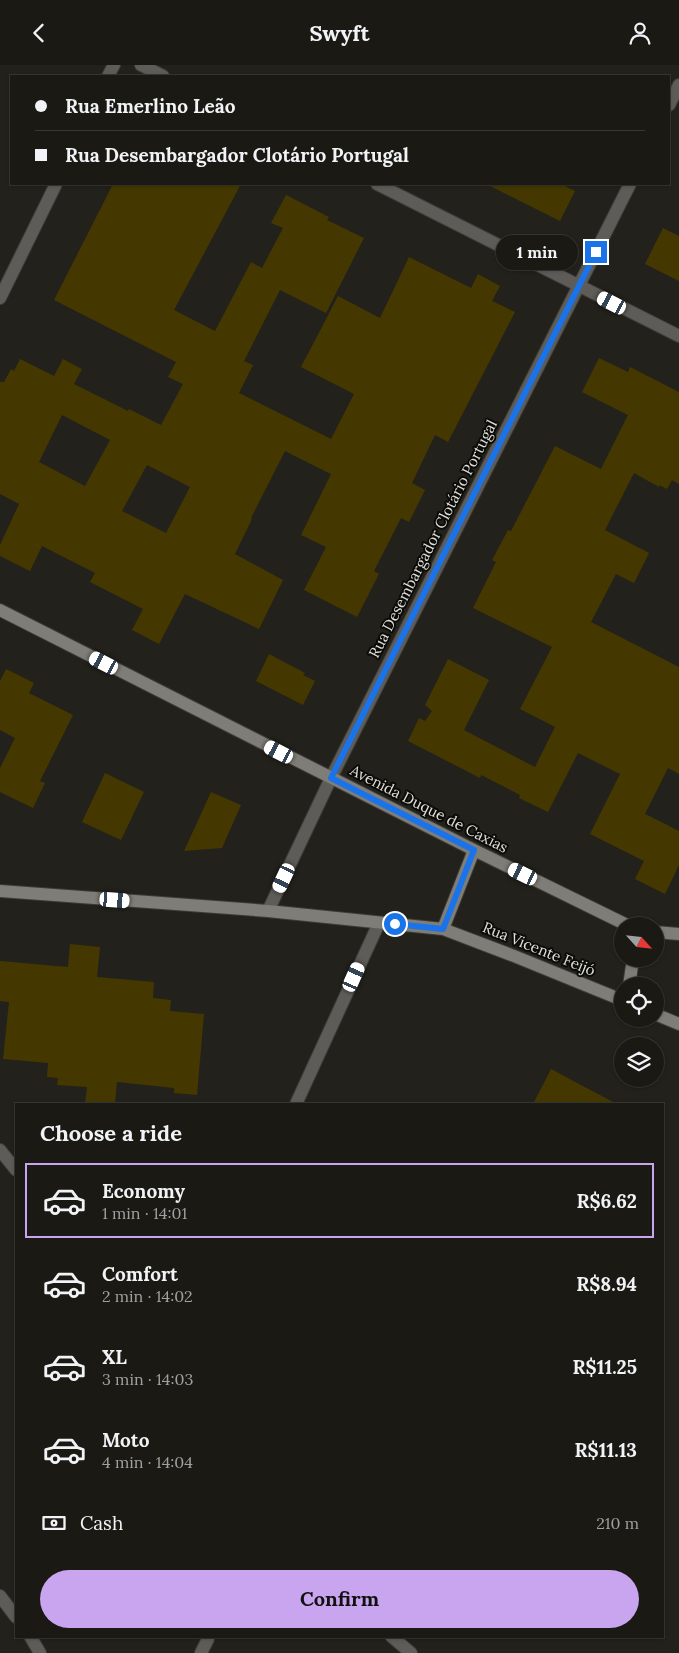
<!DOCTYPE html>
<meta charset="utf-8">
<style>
:root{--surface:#1a1914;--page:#23221d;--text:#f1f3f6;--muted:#9fa0a0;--line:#383834;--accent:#c8a5ee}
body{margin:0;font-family:Lora,serif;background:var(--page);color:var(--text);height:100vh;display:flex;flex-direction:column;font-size:19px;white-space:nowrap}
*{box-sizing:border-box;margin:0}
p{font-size:16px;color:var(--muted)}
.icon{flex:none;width:28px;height:28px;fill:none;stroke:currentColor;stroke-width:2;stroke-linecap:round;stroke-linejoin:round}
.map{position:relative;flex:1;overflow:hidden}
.details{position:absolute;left:15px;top:1038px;width:649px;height:535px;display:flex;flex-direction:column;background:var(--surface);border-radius:0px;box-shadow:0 1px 4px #0004,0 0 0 1px var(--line)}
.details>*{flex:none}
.top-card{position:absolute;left:10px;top:10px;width:660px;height:110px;border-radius:0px;box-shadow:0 1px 4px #0004,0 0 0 1px var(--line);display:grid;align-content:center;height:110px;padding:0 25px;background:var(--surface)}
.needle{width:32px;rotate:117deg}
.buttons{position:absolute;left:614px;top:852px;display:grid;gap:10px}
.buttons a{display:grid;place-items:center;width:50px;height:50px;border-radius:50%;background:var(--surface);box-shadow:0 1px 4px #0004,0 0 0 1px var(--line);font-size:25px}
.end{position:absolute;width:22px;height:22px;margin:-11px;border:6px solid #1a73e8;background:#fff;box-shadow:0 0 0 2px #fff}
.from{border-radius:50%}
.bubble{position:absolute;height:35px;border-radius:18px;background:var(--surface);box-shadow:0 1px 4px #0004,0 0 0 1px var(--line);font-size:16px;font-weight:700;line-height:35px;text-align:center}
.car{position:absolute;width:15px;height:30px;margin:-15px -8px;border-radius:6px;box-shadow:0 0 4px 1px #0007;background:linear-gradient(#fff 24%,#345 0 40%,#fff 0 76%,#345 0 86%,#fff 0)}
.top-card b{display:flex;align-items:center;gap:18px;height:48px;font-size:19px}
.top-card b+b{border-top:1px solid var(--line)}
.top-card i{width:12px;height:12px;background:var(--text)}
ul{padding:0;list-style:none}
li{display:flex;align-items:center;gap:15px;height:75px;margin:0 10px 8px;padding:0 15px;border:2px solid transparent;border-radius:0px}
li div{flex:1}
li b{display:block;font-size:19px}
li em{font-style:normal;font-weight:700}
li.current{border-color:var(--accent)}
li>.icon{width:45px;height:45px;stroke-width:1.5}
h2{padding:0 25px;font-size:22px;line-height:60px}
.pay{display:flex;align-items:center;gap:12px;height:55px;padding:0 25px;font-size:19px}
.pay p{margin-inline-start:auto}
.button{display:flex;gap:10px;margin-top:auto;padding:10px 25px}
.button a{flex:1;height:58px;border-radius:30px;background:var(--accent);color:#111;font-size:20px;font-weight:700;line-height:58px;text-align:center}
header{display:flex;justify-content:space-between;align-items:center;height:65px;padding:0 25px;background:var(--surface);font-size:22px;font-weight:700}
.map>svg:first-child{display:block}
.building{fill:#443800;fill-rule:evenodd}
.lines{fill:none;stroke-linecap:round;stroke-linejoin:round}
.street-casing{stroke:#3d3c36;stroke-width:14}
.secondary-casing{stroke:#3d3c36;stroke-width:14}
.street{stroke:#5d5c59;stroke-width:12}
.secondary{stroke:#7f7d78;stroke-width:12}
.route{stroke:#1a73e8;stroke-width:6}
.labels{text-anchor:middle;stroke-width:4;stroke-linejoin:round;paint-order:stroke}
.street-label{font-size:15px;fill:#e0dfdb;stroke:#0b0b08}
</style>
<header><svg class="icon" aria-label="back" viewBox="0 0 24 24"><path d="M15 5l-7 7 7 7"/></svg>Swyft<svg class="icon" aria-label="person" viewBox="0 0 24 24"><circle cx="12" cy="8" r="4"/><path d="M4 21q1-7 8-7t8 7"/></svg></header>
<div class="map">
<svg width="679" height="1588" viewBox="0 0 679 1588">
<rect width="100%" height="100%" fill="#23211b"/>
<path class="building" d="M113 119H241L174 245 215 266 251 197 262 203 283 163 271 158 286 130 329 152 327 155 364 173 326 248 280 225 244 296 253 300 239 328 331 374 354 329 301 302 338 231 380 253 409 192 471 223 478 209 500 221 492 236 515 247 448 377 435 370 412 418 425 425 409 457 401 453 374 506 379 509 357 552 304 525 326 482 301 470 331 409 285 386 251 453 252 454 235 489 283 515 259 564 185 529 159 579 132 565 143 544 90 517 95 508 42 481 30 506 0 491V480L19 439 0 429V317H4L11 304 14 306 20 294 54 311 63 294 82 304 74 319 128 346 129 344 161 360 183 319 168 312 176 297 54 235ZM62 350 110 375 85 421 39 397ZM147 400 190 422 166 468 122 446Z
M486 119H561L575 126 560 156Z
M663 163 679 171V216L645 199Z
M599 293 628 307 630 302 679 327V419L672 415 667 424 659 420V422L634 408 605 465 649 488 634 518 616 509 591 557 679 602V709L668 703 645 749 679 766V800L665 829 635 814 644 796 590 769 620 709 578 688 548 747 519 733 520 730 481 710 480 713 408 676 419 653 425 656 432 646 425 640 448 594 489 615 464 665 535 702 555 662 520 644 552 582 473 543 496 497 492 495 508 465 511 466 555 381 601 404 628 350 582 327Z
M269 589 305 608 303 610 315 616 303 640 256 616Z
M6 604 34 618 29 628 73 650 40 716 45 718 33 743 0 727V703L15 673 0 665V616Z
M105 708 144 727 121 775 82 757Z
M211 727 241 740 222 783 184 786Z
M70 879 100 882 97 912 154 917 153 933 171 935 170 946 204 949 197 1030 174 1028V1023L117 1017 115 1039H85L87 1022 57 1020 58 1013 47 1012 48 998 3 994 9 937 0 936V896L68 902Z
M551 1004 579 1019 617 1039H533Z"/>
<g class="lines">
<g class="street-casing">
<path id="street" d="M141 0 163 11
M108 11 114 0
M669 40 679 20
M377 119 679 271
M0 233 56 119
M268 846 331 713 630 119
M296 1039 379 858
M0 1085 16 1105
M0 1531 16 1552
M30 1571 40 1588
M391 1571 411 1588
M201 1588 208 1574"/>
</g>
<g class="secondary-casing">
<path id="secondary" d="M0 545 474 785 629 861
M0 826 268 846 443 864 514 891 622 935
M443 864 474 785
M655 867 679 869
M629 921 633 894
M655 949 679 959"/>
</g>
<use href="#street" class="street"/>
<use href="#secondary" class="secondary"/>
</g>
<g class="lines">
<path class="route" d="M395 859 443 864 474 785 331 713 596 187"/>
</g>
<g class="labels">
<g class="street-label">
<text transform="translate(433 474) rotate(-63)" y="5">Rua Desembargador Clotário Portugal</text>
<text transform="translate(429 744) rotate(27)" y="5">Avenida Duque de Caxias</text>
<text transform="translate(539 884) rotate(22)" y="5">Rua Vicente Feijó</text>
</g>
</g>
</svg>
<div class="buttons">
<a><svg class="needle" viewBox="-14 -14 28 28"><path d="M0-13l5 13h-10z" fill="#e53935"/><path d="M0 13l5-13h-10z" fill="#9fa0a0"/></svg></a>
<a><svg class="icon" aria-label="locate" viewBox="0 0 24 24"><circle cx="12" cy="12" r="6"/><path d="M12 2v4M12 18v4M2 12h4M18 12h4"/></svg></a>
<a><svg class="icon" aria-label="layers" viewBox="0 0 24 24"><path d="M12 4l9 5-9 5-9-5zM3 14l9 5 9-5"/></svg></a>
</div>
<i class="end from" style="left:395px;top:859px"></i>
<i class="end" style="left:596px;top:187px"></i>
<div class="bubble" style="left:496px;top:170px;width:82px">1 min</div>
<i class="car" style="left:612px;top:238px;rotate:297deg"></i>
<i class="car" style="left:104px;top:598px;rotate:297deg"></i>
<i class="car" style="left:279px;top:687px;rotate:297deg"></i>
<i class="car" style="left:523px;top:809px;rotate:296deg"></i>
<i class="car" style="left:284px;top:813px;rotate:205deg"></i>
<i class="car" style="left:115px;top:835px;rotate:94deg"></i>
<i class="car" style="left:354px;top:912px;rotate:24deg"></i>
<div class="top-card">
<b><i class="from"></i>Rua Emerlino Leão</b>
<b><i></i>Rua Desembargador Clotário Portugal</b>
</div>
<section class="details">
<h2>Choose a ride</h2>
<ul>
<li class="current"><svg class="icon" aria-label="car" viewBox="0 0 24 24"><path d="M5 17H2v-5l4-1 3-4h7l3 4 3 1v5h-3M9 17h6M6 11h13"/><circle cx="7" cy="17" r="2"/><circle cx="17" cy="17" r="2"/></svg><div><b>Economy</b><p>1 min · 14:01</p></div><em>R$6.62</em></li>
<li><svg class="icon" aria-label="car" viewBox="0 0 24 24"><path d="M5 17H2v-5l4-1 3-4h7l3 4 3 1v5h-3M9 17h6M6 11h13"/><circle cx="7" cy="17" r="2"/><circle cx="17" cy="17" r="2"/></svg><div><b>Comfort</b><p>2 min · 14:02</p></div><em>R$8.94</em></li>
<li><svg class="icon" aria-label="car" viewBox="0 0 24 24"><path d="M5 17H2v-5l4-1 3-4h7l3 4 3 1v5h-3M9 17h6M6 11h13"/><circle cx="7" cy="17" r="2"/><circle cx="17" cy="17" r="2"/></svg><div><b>XL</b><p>3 min · 14:03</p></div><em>R$11.25</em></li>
<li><svg class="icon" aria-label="car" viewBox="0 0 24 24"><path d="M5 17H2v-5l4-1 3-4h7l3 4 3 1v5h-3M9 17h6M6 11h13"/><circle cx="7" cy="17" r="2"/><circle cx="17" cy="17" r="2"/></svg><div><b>Moto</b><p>4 min · 14:04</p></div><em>R$11.13</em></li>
</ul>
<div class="pay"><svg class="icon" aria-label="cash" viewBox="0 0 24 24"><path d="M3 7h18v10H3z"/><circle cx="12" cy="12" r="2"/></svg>Cash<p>210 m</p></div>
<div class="button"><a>Confirm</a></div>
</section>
</div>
